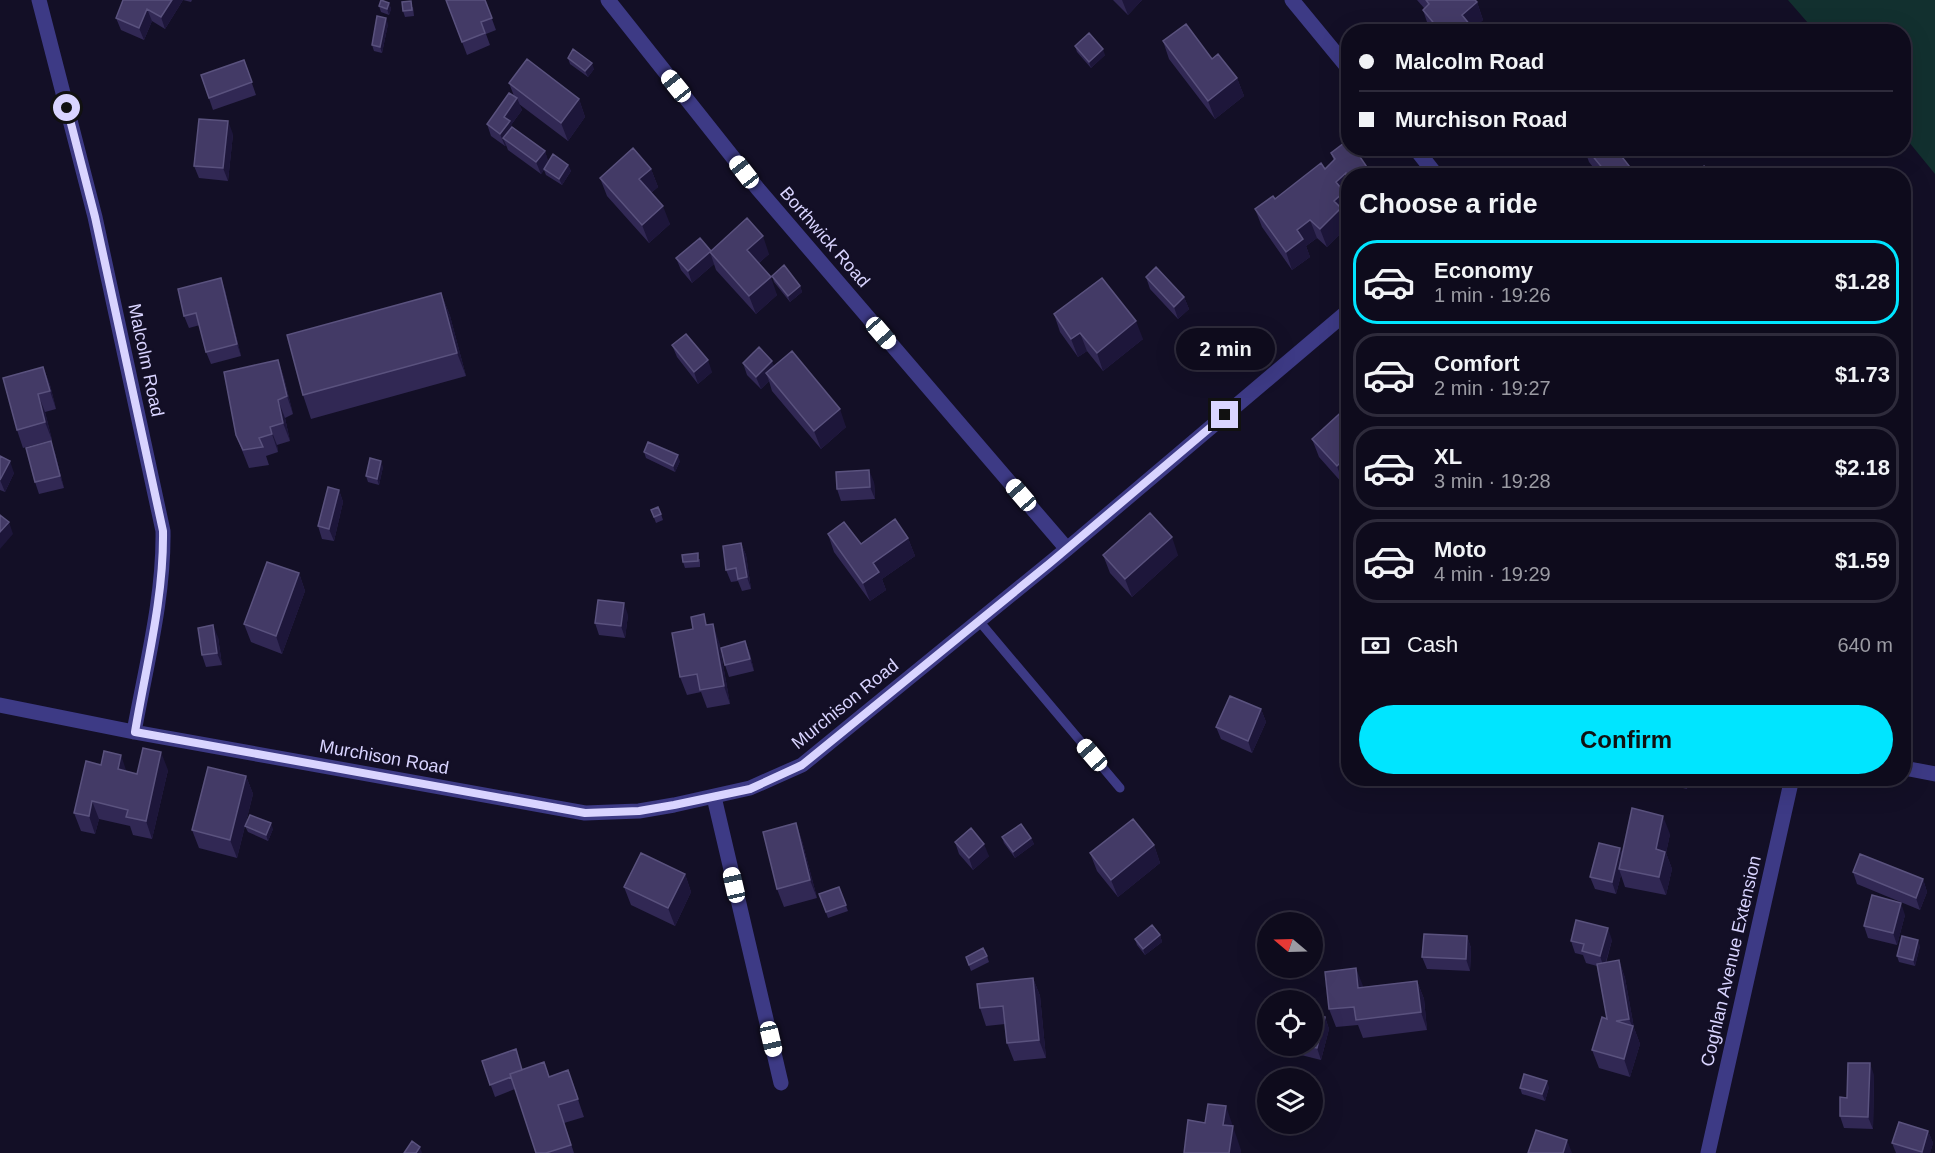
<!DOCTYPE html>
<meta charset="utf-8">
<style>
:root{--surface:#0e0b1c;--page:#1c1929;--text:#f1f3f6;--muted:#9b9ba3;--line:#2e2b3b;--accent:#00e5ff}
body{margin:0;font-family:Arial,sans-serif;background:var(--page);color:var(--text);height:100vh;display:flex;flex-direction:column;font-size:22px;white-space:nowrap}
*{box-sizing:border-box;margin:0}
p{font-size:20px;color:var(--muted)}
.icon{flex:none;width:33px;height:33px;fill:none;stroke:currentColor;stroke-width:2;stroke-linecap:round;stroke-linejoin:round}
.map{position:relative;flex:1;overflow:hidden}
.sheet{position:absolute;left:1341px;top:168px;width:570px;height:618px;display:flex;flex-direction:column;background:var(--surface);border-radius:24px;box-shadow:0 6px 24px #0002,0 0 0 2px var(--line)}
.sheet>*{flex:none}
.hud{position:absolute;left:1341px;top:24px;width:570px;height:132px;border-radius:24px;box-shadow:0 6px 24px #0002,0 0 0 2px var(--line);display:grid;align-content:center;height:132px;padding:0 18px;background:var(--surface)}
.needle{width:39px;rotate:289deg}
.tools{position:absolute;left:1257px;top:912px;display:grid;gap:12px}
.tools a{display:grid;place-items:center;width:66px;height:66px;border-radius:50%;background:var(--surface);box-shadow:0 6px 24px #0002,0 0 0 2px var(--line);font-size:30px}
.end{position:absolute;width:27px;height:27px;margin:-14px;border:8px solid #d9d4ff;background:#111;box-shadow:0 0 0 3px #111}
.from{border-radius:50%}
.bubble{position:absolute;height:42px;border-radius:21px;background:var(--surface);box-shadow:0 6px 24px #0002,0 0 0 2px var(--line);font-size:20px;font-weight:700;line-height:42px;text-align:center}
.car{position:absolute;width:18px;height:36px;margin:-18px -9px;border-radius:8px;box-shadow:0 0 4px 2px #0007;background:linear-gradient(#fff 24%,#345 0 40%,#fff 0 76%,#345 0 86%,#fff 0)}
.hud b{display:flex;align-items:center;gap:21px;height:57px;font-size:22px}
.hud b+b{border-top:2px solid var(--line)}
.hud i{width:15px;height:15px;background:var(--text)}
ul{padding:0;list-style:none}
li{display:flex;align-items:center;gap:18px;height:84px;margin:0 12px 9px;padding:0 6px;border:3px solid var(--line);border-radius:24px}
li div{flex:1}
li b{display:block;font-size:22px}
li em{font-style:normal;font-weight:700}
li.selected{border-color:var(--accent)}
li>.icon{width:54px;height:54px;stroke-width:1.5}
h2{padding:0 18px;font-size:27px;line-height:72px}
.pay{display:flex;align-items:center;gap:15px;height:66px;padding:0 18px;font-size:22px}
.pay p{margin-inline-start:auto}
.action{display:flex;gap:12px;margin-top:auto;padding:12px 18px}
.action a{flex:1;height:69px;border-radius:36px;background:var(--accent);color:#111;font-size:24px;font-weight:700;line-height:69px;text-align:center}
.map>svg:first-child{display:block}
.green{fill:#12302f}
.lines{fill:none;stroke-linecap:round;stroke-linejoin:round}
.lane{stroke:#3d3a85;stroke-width:9}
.street{stroke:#3d3a85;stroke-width:15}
.wall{fill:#312854}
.shaded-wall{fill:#1d163a}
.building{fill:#433a66;stroke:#5a527e;stroke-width:1.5}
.route{stroke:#d9d4ff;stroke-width:8}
.labels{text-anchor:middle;stroke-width:5;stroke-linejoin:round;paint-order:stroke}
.street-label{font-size:18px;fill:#d9d4ff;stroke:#130f26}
</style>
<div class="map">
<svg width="1935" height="1153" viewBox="0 0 1935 1153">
<rect width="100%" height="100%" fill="#130f26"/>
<path class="green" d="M1788 0H1935V174L1904 136V32L1815 31Z"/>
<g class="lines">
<path class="lane" d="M979 621 1120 788"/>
<path class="street" d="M39 0 95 217 163 531C164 598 146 666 134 732
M608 0 758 189 1067 549
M1292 0 1348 68
M1415 148 1437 176
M0 705 134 732 585 813 639 811 674 805 750 788 802 765 1067 549 1348 311
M1904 768 1935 774
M714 797 781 1083
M1708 1153 1792 778"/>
</g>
<path class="wall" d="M123 0H192L191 2 183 0 165 29 152 21 144 40 121 30 116 18Z
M446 0H485L496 30 486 34 490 45 467 55Z
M1113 0H1142L1128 15Z
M1417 0H1475L1477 2 1483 20 1473 28 1476 32H1432L1429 28 1423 10 1424 8Z
M389 3 391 9 389 15 381 12 379 6Z
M413 7 414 16 405 17 403 11Z
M388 24 382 53 374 51 372 45Z
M1163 41 1212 59 1237 78 1244 96 1215 119 1169 59Z
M1075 46 1105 55 1091 68 1077 52Z
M568 58 594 69 588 77 570 64Z
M244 60 256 95 213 110 201 75Z
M509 83 579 99 585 117 568 141 519 104 522 110 511 125 512 127 545 151 548 162 568 165 571 171 562 185 546 175 544 170 541 174 508 150 506 145 505 146 491 136 487 124 514 96Z
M233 134 228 181 199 178 194 166Z
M1584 148H1615L1637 176H1600L1589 162Z
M1331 153 1348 176V195L1346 197 1348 204V212L1344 216 1348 226 1327 247 1317 238 1306 246 1310 257 1292 270 1262 227 1255 209 1275 199 1325 169 1334 161Z
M651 169 658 187 651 193 670 224 649 243 607 196 600 178Z
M711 251 769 254 758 264 777 295 756 314 716 270 714 264 692 283 681 270 676 258Z
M772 276 800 286 802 292 790 302 774 282Z
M1146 277 1184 297 1189 309 1178 319 1150 289Z
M225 290 241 356 211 364 206 352 200 325 189 328 184 316Z
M441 293 450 316 466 376 311 419 303 395Z
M1054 314 1143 339 1103 371 1087 351 1078 357 1060 332Z
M672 345 712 372 698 384 677 357Z
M278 360 284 378 293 414 285 418 290 441 277 445 278 452 266 456 269 465 249 468 236 435Z
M743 363 774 366 846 427 821 449 772 391 769 381 761 389 747 375Z
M43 367 50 385 56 409 45 412 52 440 23 448 17 430Z
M1348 406 1343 484 1319 457 1312 439Z
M644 452 680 461 675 472 646 458Z
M55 453 64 488 39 494 35 482Z
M0 456 14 473 5 492 0 490Z
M383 467 379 485 368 482 366 476Z
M874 482 875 499 841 501 837 489Z
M339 490 343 502 334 541 322 539 318 526Z
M651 510 661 514 663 520 656 523Z
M828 534 861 544 908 538 915 556 882 579 886 590 870 601 834 552Z
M741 543 746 555 751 589 742 591 738 581 731 582 726 570Z
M1103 555H1178L1132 597 1110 573Z
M700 559V567L685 568 683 562Z
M299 573 305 591 282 654 251 642 244 624Z
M628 615 625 638 599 635 595 623Z
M708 625 719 642 730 704 707 708 701 692 687 695 680 677 693 629Z
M218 637 222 665 206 667 202 655Z
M745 641 750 654 754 671 729 677 725 665Z
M1261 709 1266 722 1252 753 1221 739 1216 727Z
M168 770 152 839 133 835 130 826 99 819 95 834 81 831 74 813 127 771 137 774Z
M246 776 253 794 237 858 199 848 192 830Z
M1653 778H1689L1687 789 1654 781Z
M796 823 802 841 817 898 784 907 777 889Z
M245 826 273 829 268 841 248 832Z
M1670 834 1666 853 1672 869 1666 895 1625 887 1621 875 1616 894 1595 889 1590 877 1620 848 1622 853Z
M1002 837 1031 838 1034 844 1015 858 1004 843Z
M955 842 989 856 973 870 959 854Z
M1154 845 1160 863 1118 897 1097 871 1090 853Z
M1853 872 1923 879 1927 892 1920 910 1857 884Z
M685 874 691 892 675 926 631 905 624 887Z
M839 887 848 911 828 918 819 894Z
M1905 915 1897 945 1868 938 1864 926Z
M1160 935 1162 942 1145 955 1137 945 1135 939Z
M1467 936 1471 948 1470 971 1427 969 1422 957Z
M1612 940 1606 963 1619 960 1625 978 1634 1028 1640 1044 1630 1077 1599 1068 1592 1050 1607 1019 1597 966 1586 963 1583 955 1575 953 1571 941Z
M1920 946 1915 966 1899 962 1897 956Z
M987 956 989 962 971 971 966 957Z
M1033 978 1040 996 1046 1058 1014 1061 1007 1043 1005 1024 986 1026 980 1008Z
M1417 981 1424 999 1427 1030 1363 1038 1358 1025 1336 1027 1329 1009 1363 987Z
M1325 1017 1329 1029 1321 1060 1289 1052 1287 1046H1312Z
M482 1061 523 1069 550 1076 568 1070 584 1117 564 1123 574 1153H536L515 1089 495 1097Z
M1874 1075 1873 1129 1844 1128 1840 1116 1847 1098Z
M1549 1087 1545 1101 1522 1094 1520 1088Z
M1928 1131 1933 1143 1930 1153H1896L1892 1143Z"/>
<path class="shaded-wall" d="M172 0H183L165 29 161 17Z
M1122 0H1142L1128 15Z
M1477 2 1483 20 1470 32 1462 15Z
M389 3 391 9 389 15 387 9Z
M147 9 152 21 144 40 139 28Z
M386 18 388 24 382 53 380 47Z
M1103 49 1105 55 1091 68 1089 62Z
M592 63 594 69 588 77 585 71Z
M1237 78 1244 96 1215 119 1208 101Z
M517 98 522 110 511 125 514 133 503 138 506 145 505 146 500 134 504 117Z
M579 99 585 117 568 141 561 123Z
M228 121 233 134 228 181 223 168Z
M545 151 549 163 541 174 536 162Z
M568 165 571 171 562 185 559 179Z
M651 169 658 187 646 197 639 179Z
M1346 173 1348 181V195L1346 197 1348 204V212L1344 216 1348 226 1327 247 1320 229 1334 201 1336 182Z
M663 206 670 224 649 243 642 225Z
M1310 220 1317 238 1306 246 1310 257 1292 270 1286 252 1297 230Z
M763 236 769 254 753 268 747 250Z
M710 252 714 264 692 283 688 271Z
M771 277 777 295 756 314 749 296Z
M221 278 225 290 241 356 237 344Z
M800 286 802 292 790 302 788 296Z
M441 293 450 316 466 376 457 353Z
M1184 297 1189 309 1178 319 1174 307Z
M1136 321 1143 339 1103 371 1097 353Z
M1080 333 1087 351 1078 357 1071 339Z
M278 360 284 378 293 414 287 396Z
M708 360 712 372 698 384 694 372Z
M772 361 777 373H766L769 381 761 389 756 377Z
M43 367 50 385 56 409 50 391Z
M38 394 45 412 52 440 45 422Z
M278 400 285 418 290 441 283 423Z
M840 409 846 427 821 449 814 431Z
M270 427 277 445 278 452 272 434Z
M51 441 55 453 64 488 60 476Z
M678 455 680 461 675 472 673 466Z
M1348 455V479L1343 484 1337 466Z
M10 461 14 473 5 492 0 480Z
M381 461 383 467 379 485 377 479Z
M869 470 874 482 875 499 870 487Z
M339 490 343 502 334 541 329 529Z
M9 522 13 534 0 549V532Z
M1172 537 1178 555 1132 597 1125 579Z
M908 538 915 556 882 579 886 590 870 601 863 583 873 563Z
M741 543 746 555 751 589 747 577Z
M299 573 305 591 282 654 276 636Z
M624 603 628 615 625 638 621 626Z
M713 624 719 642 730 704 724 686Z
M213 625 218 637 222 665 217 653Z
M745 641 750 654 754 671 750 659Z
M1261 709 1266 722 1252 753 1248 741Z
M161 752 168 770 152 839 146 821Z
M121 755 127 773 118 769Z
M246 776 253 794 237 858 230 840Z
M1683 778H1689L1687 789Z
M92 801 99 819 95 834 89 816Z
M1663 816 1670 834 1666 853 1672 869 1666 895 1659 877 1656 849Z
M271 823 273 829 268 841 266 835Z
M796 823 802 841 817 898 810 880Z
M1031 838 1034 844 1015 858 1013 852Z
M984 844 989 856 973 870 969 858Z
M1154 845 1160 863 1118 897 1111 880Z
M1620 848 1625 860 1619 869 1621 875 1616 894 1612 882Z
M685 874 691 892 675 926 668 908Z
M1923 879 1927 892 1920 910 1916 898Z
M1901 903 1905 915 1897 945 1893 933Z
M1608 928 1612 940 1604 968 1600 956Z
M1160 935 1162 942 1145 955 1143 949Z
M1467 936 1471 948 1470 971 1466 959Z
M1918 940 1920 946 1915 966 1913 960Z
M1619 960 1625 978 1634 1028 1640 1044 1630 1077 1624 1059 1633 1028 1629 1019Z
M1356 968 1363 986 1365 1005 1358 988Z
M1033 978 1040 996 1046 1058 1039 1040Z
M1417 981 1424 999 1427 1030 1421 1012Z
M1325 1017 1329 1029 1321 1060 1317 1048Z
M1870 1063 1874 1075 1873 1129 1868 1117Z
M1547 1081 1549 1087 1545 1101 1542 1094Z
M1226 1106 1241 1150V1153H1229L1223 1125Z
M1928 1131 1933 1143 1930 1153H1922Z
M1567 1140 1572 1153H1563Z
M420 1147 422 1153H416Z"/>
<path class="building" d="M123 0H172L161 17 147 9 139 28 116 18Z
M381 0 389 3 387 9 379 6Z
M446 0H485L492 18 481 22 485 33 462 42Z
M1426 0H1475L1477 2 1462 15 1475 31 1451 32 1450 30 1448 32H1441L1423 10 1429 4Z
M411 1 412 10 403 11 402 2Z
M377 16 386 18 380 47 372 45Z
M1186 24 1212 59 1218 54 1237 78 1208 101 1163 41Z
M1089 33 1103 49 1089 62 1075 46Z
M573 49 592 63 585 71 568 58Z
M527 59 579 99 561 123 509 83Z
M244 60 252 82 209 98 201 75Z
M509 93 517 98 504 117 510 121 500 134 487 124Z
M199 119 228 121 223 168 194 166Z
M512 127 545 151 536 162 503 138Z
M1348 140V148H1354L1373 176H1348V177L1346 173 1336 182 1344 192 1334 201 1341 208 1320 229 1310 220 1297 230 1303 239 1286 252 1255 209 1273 196 1275 199 1321 163 1325 169 1335 159 1331 153Z
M633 148 651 169 639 179 663 206 642 225 600 178Z
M1586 148H1615L1637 176H1609Z
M553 154 568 165 559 179 544 169Z
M1704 166 1712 176H1694Z
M747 218 763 236 747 250 771 277 749 296 710 252Z
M700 238 711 251 688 271 676 258Z
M784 265 800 286 788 296 772 276Z
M1156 267 1184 297 1174 307 1146 277Z
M221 278 237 344 206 352 196 313 184 316 178 289Z
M1102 278 1136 321 1097 353 1080 333 1071 339 1054 314Z
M441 293 457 353 303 395 287 335Z
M686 334 708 360 694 372 672 345Z
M759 347 772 361 756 377 743 363Z
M792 351 840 409 814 431 766 373Z
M278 360 287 396 278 400 283 423 270 427 272 434 259 438 263 447 243 450 236 435 224 372Z
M43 367 50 391 38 394 45 422 17 430 3 378Z
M1348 406V455L1337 466 1312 439Z
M51 441 60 476 35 482 26 448Z
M648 442 678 455 673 466 644 452Z
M0 456 10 461 0 480Z
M370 458 381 461 377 479 366 476Z
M869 470 870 487 837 489 836 472Z
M328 487 339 490 329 529 318 526Z
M658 507 661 514 654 517 651 510Z
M1150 513 1172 537 1125 579 1103 555Z
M0 515 9 522 0 532Z
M895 519 908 538 873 563 879 572 863 583 828 534 844 522 861 544Z
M741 543 747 577 738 579 736 568 726 570 723 546Z
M698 553V561L683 562 682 555Z
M267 562 299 573 276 636 244 624Z
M598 600 624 603 621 626 595 623Z
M704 614 706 625 713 624 724 686 700 690 697 674 680 677 672 633 693 629 691 617Z
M213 625 217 653 202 655 198 628Z
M745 641 750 659 725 665 721 648Z
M1230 696 1261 709 1248 741 1216 727Z
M143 748 161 752 146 821 126 817 128 810 92 801 89 816 74 813 86 761 101 765 104 751 121 755 118 769 137 774Z
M208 767 246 776 230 840 192 830Z
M1632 808 1663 816 1656 849 1665 852 1659 877 1619 869Z
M250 815 271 823 266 835 245 826Z
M1133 819 1154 845 1111 880 1090 853Z
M796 823 810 880 777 889 763 832Z
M1021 824 1031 838 1013 852 1002 837Z
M971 828 984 844 969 858 955 842Z
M1599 843 1620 848 1612 882 1590 877Z
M641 853 685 874 668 908 624 887Z
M1860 854 1923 879 1916 898 1853 872Z
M839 887 846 905 826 912 819 894Z
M1872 895 1901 903 1893 933 1864 926Z
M1576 920 1608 928 1600 956 1582 951 1584 944 1571 941Z
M1152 925 1160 935 1143 949 1135 939Z
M1424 934 1467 936 1466 959 1422 957Z
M1902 936 1918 940 1913 960 1897 956Z
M983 948 987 956 969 965 966 957Z
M1619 960 1629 1019 1616 1021 1633 1026 1624 1059 1592 1050 1602 1017 1607 1019 1597 964Z
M1356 968 1358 988 1417 981 1421 1012 1356 1020 1354 1007 1329 1009 1325 972Z
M1033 978 1039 1040 1007 1043 1003 1006 980 1008 977 984Z
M1312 1014 1325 1017 1317 1048 1307 1046H1312Z
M516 1049 522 1070 510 1074 511 1077 490 1085 482 1061Z
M544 1062 549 1077 568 1070 578 1099 558 1105 571 1145 546 1153H536L510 1074Z
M1848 1063H1870L1868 1117 1840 1116V1097L1847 1098Z
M1524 1074 1547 1081 1542 1094 1520 1088Z
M1208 1104 1226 1106 1223 1125 1233 1126 1229 1153H1184L1188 1120 1205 1123Z
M1899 1122 1928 1131 1922 1152 1892 1143Z
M1536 1130 1567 1140 1563 1153H1528Z
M412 1141 420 1147 416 1153H404Z"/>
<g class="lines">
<path class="route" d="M67 108 95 217 163 531C164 598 146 666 135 732L585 813 639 811 674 805 750 789 802 765 1050 563 1225 415"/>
</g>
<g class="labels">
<g class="street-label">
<text transform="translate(825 237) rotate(49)" y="6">Borthwick Road</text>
<text transform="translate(146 360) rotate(78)" y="6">Malcolm Road</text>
<text transform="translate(845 704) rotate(-39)" y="6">Murchison Road</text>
<text transform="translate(384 757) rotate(10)" y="6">Murchison Road</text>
<text transform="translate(1731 961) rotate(-77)" y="6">Coghlan Avenue Extension</text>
</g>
</g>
</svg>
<div class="tools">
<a><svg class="needle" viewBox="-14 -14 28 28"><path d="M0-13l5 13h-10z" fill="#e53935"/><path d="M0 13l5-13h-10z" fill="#9b9ba3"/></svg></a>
<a><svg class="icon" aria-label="locate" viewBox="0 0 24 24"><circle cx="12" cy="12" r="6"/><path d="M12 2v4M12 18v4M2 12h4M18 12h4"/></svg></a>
<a><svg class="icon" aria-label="layers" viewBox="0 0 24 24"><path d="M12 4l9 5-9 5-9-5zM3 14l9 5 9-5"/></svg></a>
</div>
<i class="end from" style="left:67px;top:108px"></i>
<i class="end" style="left:1225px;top:415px"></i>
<div class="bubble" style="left:1176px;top:328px;width:99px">2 min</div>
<i class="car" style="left:676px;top:86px;rotate:321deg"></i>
<i class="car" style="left:744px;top:172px;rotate:322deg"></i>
<i class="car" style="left:881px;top:333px;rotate:139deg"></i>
<i class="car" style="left:1021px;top:495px;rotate:319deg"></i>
<i class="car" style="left:1092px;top:755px;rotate:319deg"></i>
<i class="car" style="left:734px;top:885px;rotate:347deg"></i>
<i class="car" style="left:771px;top:1039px;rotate:167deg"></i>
<div class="hud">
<b><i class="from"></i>Malcolm Road</b>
<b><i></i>Murchison Road</b>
</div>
<section class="sheet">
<h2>Choose a ride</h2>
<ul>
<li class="selected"><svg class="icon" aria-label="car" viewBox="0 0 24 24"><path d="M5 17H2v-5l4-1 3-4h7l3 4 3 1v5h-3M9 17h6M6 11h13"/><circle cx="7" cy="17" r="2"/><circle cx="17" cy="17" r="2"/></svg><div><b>Economy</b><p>1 min · 19:26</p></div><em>$1.28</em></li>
<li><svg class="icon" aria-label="car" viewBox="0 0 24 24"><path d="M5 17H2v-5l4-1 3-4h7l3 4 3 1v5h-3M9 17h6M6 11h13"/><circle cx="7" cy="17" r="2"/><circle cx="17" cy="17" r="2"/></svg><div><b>Comfort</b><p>2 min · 19:27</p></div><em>$1.73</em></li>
<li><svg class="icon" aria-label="car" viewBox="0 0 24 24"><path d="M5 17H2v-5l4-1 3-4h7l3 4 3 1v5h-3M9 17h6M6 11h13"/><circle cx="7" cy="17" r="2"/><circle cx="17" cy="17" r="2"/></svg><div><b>XL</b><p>3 min · 19:28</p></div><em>$2.18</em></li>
<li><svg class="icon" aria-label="car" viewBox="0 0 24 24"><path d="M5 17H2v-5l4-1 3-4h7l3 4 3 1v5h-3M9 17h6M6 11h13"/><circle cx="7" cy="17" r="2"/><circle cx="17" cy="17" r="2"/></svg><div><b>Moto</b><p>4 min · 19:29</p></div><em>$1.59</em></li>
</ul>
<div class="pay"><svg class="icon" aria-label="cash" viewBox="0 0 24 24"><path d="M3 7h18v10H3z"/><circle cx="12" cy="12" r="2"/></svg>Cash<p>640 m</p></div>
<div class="action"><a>Confirm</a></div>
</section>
</div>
